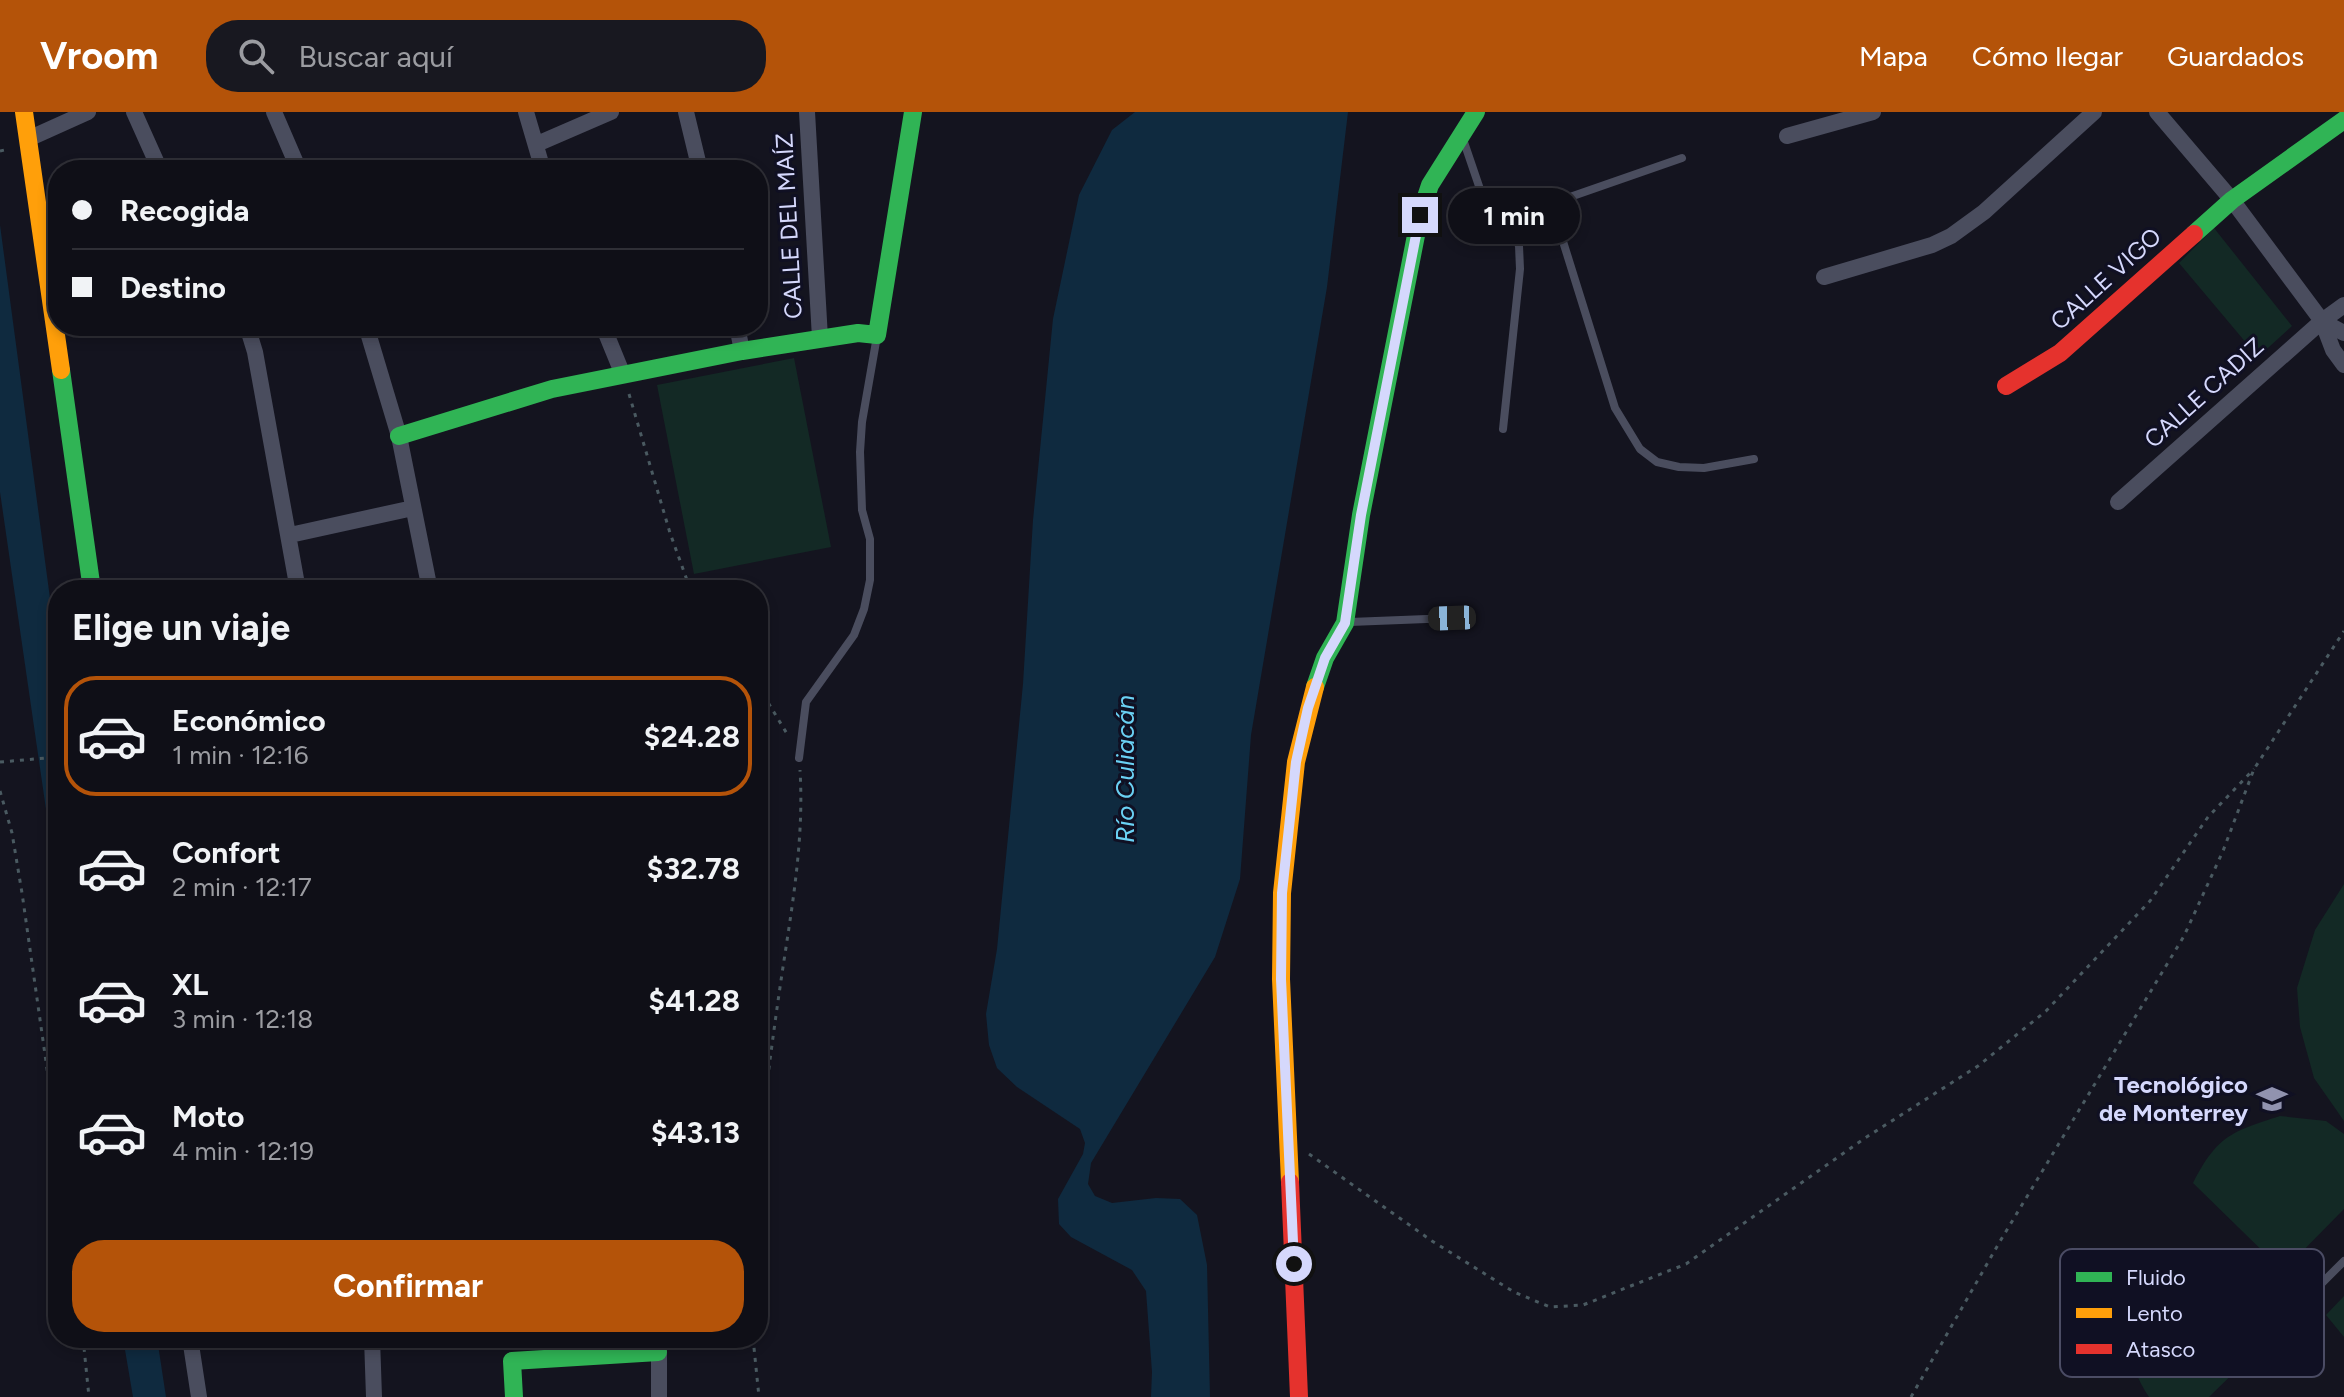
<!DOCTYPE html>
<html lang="es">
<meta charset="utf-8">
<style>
:root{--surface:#0f0f17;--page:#181820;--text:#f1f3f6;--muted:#9b9ca1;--line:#2f2f36;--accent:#b45309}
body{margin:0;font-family:Figtree,sans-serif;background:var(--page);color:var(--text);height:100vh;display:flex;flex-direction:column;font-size:30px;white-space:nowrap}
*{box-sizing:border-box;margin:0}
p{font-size:26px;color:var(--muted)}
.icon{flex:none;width:44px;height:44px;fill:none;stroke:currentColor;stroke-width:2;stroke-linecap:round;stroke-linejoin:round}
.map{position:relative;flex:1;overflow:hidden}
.panel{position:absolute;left:48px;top:468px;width:720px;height:768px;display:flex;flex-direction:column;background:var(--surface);border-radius:32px;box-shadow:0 4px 12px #0003,0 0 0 2px var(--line)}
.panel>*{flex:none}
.banner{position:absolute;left:48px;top:48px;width:720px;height:176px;border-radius:32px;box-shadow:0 4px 12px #0003,0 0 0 2px var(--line);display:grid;align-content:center;height:176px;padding:0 24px;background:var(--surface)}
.end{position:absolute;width:36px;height:36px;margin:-18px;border:10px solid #d5d8fc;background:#111;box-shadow:0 0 0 4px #111}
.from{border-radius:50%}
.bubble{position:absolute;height:56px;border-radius:28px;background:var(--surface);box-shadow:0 4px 12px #0003,0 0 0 2px var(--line);font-size:26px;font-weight:700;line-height:56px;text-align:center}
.car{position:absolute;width:24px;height:48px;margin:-24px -12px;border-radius:10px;box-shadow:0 0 6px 2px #0007;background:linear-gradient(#222 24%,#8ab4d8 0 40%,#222 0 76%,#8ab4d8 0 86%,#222 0)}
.banner b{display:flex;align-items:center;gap:28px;height:76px;font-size:30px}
.banner b+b{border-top:2px solid var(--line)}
.banner i{width:20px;height:20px;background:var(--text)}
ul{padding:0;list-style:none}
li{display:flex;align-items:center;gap:24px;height:120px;margin:0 16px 12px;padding:0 8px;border:4px solid transparent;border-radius:32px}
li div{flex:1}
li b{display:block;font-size:30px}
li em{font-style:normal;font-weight:700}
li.on{border-color:var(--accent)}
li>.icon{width:72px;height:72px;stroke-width:1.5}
h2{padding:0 24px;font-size:36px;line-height:96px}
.action{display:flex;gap:16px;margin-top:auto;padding:16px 24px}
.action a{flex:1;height:92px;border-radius:32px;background:var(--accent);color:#fff;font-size:32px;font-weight:700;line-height:92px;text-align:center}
header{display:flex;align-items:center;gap:48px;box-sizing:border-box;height:112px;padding:0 40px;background:var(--accent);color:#fff}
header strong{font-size:38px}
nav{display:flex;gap:44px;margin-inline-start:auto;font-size:28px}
.search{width:560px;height:72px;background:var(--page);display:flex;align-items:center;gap:20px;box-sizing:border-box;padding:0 28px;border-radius:32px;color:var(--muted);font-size:30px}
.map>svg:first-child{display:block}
.green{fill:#132925}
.water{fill:#0f2a3f}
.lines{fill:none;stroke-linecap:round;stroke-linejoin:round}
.path{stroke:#4a5a61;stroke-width:3;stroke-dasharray:4 6;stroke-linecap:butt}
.lane{stroke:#4a4d5e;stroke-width:8}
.street{stroke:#4a4d5e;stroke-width:16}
.fast{stroke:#30b455;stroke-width:18}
.slow{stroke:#ff9f0a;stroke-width:18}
.jam{stroke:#e5322d;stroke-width:18}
.route{stroke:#d5d8fc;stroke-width:10}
.labels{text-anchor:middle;stroke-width:6;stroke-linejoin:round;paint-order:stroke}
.street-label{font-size:24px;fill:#d5d8fc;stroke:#101023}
.poi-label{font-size:24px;font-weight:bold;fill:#d5d8fc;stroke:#101023;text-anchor:end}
.water-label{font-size:26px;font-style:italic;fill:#6ad1f4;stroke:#101023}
.key{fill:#101023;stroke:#4b4c64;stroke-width:2}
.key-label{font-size:22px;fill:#d5d8fc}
</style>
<header>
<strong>Vroom</strong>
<div class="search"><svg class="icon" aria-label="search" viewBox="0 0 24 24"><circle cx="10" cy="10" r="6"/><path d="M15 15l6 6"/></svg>Buscar aquí</div>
<nav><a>Mapa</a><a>Cómo llegar</a><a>Guardados</a></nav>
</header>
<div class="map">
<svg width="2344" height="1285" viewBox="0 0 2344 1285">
<rect width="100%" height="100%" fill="#14141f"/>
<path class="green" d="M2214 116 2292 214 2258 245 2179 151Z
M794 246 831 435 694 462 657 273Z
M2344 772V1009L2314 966 2300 915 2297 876 2315 818Z
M2280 1004 2326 1009 2344 1022V1097L2283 1159 2193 1071C2218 1023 2231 1020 2280 1004Z
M2189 1158 2256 1227 2258 1237 2209 1285H2149C2123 1247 2123 1204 2161 1172 2168 1166 2180 1162 2189 1158Z
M2344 1184V1225L2326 1203Z"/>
<path class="water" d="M1135 0H1348L1327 175 1251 623 1240 767 1215 845 1091 1051 1088 1072 1095 1084 1112 1091 1156 1086 1180 1087 1197 1103 1207 1153 1210 1285H1151L1152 1260 1146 1179 1132 1158 1071 1125 1059 1112 1058 1087 1083 1042 1085 1031 1080 1017 1017 975 997 956 989 933 986 902 997 837 1023 572 1033 408 1053 207 1079 83 1112 18Z
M0 113 58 546V780L0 380Z
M123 1226H157L166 1285H133Z"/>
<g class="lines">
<path class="path" d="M0 39 9 37
M629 282 670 421 687 468 694 478
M758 574 789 625
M0 650 58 645
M0 679 12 721 22 781 58 1034
M1309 1042 1432 1129 1514 1180 1550 1195 1583 1193 1686 1152 1865 1026 1978 954 2046 899 2150 789 2208 705 2254 657
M758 1057C764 990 773 922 783 855 793 789 804 725 800 658
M83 1226 89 1285
M753 1226 759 1285
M1911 1285 1999 1131 2184 824 2223 739 2254 657 2344 519"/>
<path class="lane" d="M1464 30 1481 80 1507 107 1513 118 1519 134 1520 157 1503 317
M1551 91 1615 296 1640 337 1657 350 1679 355 1704 356 1754 347
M1507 107 1682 46
M1350 510 1452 506
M799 646 806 590 854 523 864 497 870 468V427L862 398 860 340 862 310 877 224
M2281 1212 2344 1149"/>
<path class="street" d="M134 0 160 58
M274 0 299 58
M526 0 543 58
M686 0 700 58
M807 0 820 226
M2157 0 2232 88 2322 209 2333 238 2344 253
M1787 24 1873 0
M28 27 88 0
M537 32 611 0
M1824 165 1932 133 1951 124 1984 100 2094 0
M2322 209 2344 221
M247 214 255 240 298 478
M366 214 399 324 430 478
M603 214 623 263
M737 214 742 239
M2118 390 2322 209 2344 193
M290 423 413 396
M190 1226 199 1285
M372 1226 374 1285
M659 1226V1285"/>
<path class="fast" d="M2194 122 2232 88 2344 8
M61 258 92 478
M399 324 552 277 742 239 858 221 877 223 913 0
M1315 575 1325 546 1345 511 1361 403 1420 103 1430 73 1476 0
M514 1285 512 1249 658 1240"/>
<path class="slow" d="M24 0 61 258
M1290 1070 1281 867 1282 781 1296 650 1315 575"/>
<path class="jam" d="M2006 274 2060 241 2194 122
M1290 1070 1299 1285"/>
</g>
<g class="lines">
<path class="route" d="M1294 1152 1281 867 1282 781 1296 650 1308 596 1325 546 1345 511 1361 403 1420 103"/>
</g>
<defs>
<g id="university-bare" transform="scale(2.4)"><path d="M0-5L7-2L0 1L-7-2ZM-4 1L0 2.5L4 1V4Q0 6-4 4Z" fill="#9193af" stroke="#101023" stroke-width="2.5" paint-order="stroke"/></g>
</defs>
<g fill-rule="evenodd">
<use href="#university-bare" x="2272" y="987"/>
</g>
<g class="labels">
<g class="street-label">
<text transform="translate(789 114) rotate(-93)" y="8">CALLE DEL MAÍZ</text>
<text transform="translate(2106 167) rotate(-42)" y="8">CALLE VIGO</text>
<text transform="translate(2204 281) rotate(-42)" y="8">CALLE CADIZ</text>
</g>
<g class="poi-label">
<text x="2248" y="981">Tecnológico<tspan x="2248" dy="28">de Monterrey</tspan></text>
</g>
<g class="water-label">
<text transform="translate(1125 657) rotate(-90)" y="9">Río Culiacán</text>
</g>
</g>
<rect x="2060" y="1137" width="264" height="128" rx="12" class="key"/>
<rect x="2076" y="1160" width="36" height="10" fill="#30b455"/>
<rect x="2076" y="1196" width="36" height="10" fill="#ff9f0a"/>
<rect x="2076" y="1232" width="36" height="10" fill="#e5322d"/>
<g class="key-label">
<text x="2126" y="1173">Fluido</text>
<text x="2126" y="1209">Lento</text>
<text x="2126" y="1245">Atasco</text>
</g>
</svg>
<i class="end from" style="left:1294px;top:1152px"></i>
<i class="end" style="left:1420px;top:103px"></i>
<div class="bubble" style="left:1448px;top:76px;width:132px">1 min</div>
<i class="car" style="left:1452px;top:506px;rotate:268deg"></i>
<div class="banner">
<b><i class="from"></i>Recogida</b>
<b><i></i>Destino</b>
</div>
<section class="panel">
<h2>Elige un viaje</h2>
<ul>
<li class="on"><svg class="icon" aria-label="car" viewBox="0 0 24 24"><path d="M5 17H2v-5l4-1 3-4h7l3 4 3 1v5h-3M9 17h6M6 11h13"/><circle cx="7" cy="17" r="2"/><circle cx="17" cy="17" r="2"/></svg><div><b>Económico</b><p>1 min · 12:16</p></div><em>$24.28</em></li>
<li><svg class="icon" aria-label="car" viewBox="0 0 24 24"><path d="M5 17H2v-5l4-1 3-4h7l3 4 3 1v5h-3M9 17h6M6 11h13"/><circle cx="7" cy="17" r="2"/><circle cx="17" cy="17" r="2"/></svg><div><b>Confort</b><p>2 min · 12:17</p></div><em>$32.78</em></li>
<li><svg class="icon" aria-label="car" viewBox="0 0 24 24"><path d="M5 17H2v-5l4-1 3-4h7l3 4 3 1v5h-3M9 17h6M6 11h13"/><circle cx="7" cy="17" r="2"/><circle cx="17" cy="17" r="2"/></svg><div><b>XL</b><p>3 min · 12:18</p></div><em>$41.28</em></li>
<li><svg class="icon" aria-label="car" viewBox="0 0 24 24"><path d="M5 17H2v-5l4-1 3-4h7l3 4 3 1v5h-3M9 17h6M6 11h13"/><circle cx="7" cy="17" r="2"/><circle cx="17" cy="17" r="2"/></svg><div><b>Moto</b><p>4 min · 12:19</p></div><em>$43.13</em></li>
</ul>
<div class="action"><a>Confirmar</a></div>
</section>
</div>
